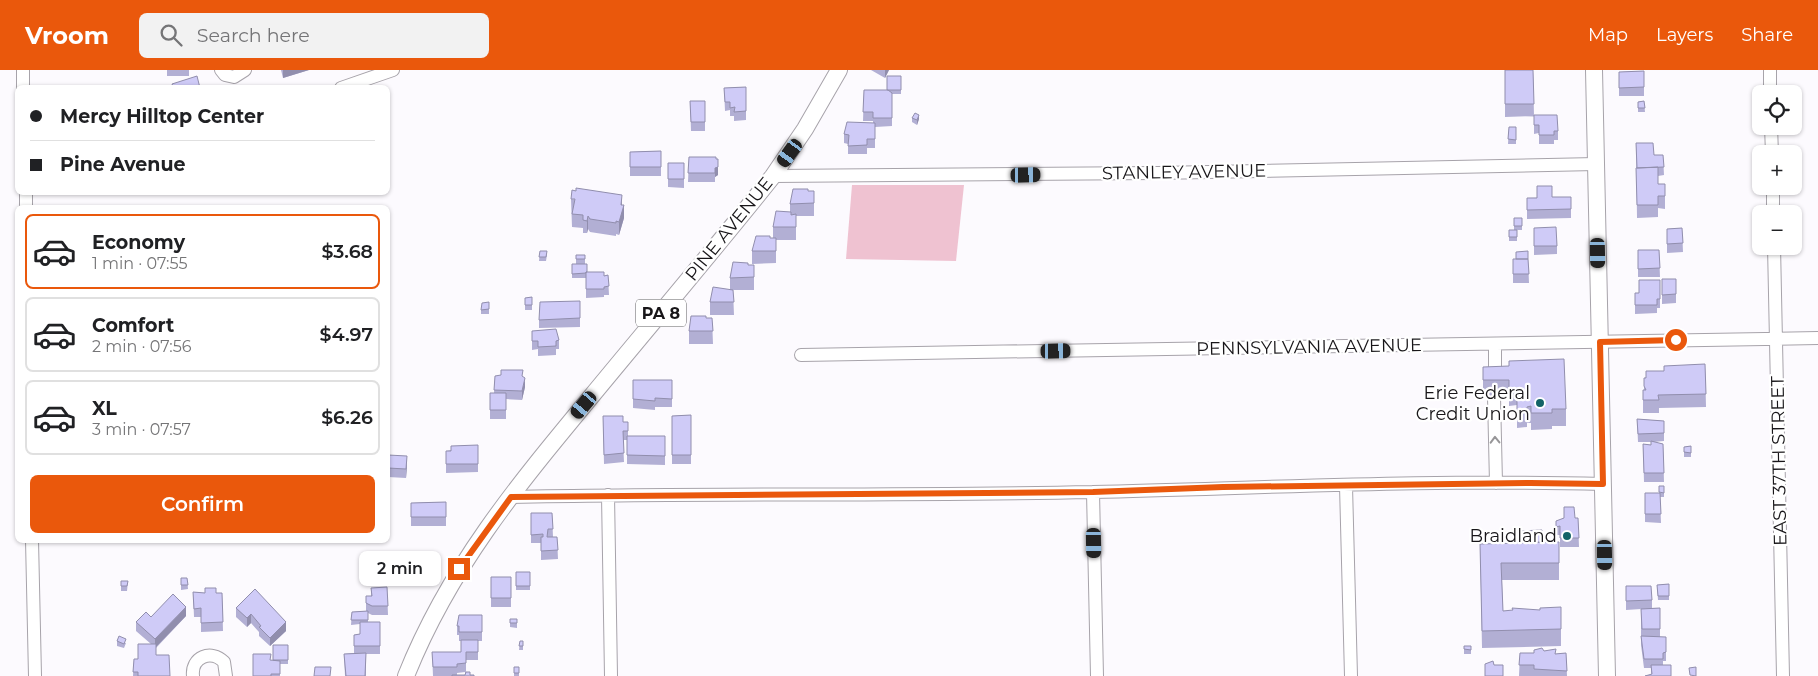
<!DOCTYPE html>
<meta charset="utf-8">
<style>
:root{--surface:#fff;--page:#f2f2f2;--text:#202124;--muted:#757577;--line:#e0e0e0;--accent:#ea580c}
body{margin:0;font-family:Montserrat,sans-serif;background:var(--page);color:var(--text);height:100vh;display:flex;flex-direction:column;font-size:19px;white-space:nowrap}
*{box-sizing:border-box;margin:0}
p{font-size:16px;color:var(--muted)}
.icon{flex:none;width:28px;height:28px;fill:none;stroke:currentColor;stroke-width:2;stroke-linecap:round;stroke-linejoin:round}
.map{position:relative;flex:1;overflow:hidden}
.drawer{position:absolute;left:15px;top:135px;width:375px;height:338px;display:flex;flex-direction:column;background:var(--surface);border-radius:8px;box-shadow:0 1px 4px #0004}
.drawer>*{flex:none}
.guide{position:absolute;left:15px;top:15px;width:375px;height:110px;border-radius:8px;box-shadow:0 1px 4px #0004;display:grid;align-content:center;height:110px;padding:0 15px;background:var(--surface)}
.buttons{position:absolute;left:1752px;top:15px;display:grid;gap:10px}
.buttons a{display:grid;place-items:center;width:50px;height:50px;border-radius:8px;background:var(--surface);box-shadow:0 1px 4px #0004;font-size:25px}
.end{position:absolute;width:22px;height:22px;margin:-11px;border:6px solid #ea580c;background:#fff;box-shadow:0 0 0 2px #fff}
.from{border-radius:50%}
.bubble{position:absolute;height:35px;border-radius:8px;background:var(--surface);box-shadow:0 1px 4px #0004;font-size:16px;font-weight:600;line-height:35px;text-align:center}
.car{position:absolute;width:15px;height:30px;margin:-15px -8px;border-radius:6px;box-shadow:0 0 4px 1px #0007;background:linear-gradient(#222 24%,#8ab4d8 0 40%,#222 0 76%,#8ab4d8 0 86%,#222 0)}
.guide b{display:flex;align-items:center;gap:18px;height:48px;font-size:19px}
.guide b+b{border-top:1px solid var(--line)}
.guide i{width:12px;height:12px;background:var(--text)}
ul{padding:9px 0 0;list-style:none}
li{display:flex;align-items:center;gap:15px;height:75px;margin:0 10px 8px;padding:0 5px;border:2px solid var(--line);border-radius:8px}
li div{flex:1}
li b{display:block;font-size:19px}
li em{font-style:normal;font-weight:600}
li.active{border-color:var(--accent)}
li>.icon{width:45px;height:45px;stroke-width:1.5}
.primary-button{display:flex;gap:10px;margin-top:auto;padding:10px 15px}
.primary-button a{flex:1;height:58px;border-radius:8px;background:var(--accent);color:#fff;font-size:20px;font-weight:600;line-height:58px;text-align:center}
header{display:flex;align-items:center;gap:30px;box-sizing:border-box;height:70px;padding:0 25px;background:var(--accent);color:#fff}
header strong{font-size:24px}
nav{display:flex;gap:28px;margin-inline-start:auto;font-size:18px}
.search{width:350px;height:45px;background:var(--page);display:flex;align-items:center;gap:12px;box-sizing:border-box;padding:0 18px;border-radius:8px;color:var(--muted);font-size:19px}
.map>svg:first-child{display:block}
.green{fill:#efc2d1}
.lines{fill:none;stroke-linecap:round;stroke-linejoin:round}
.minor-casing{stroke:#a7a3aa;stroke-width:14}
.major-casing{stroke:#a7a3aa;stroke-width:18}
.minor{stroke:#fff;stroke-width:12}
.major{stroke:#fff;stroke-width:16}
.wall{fill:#b2afd4;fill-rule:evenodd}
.shaded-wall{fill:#918ead}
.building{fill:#cfcbf7;stroke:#918ead}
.oneway{stroke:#979698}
.route{stroke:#ea580c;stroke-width:6}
.poi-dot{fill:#136367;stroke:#fff;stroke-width:2}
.labels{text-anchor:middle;stroke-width:4.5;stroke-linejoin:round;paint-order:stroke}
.shield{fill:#fff;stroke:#5d5c5e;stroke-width:1}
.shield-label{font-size:16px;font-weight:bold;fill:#181619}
.street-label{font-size:18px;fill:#181619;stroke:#fff}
.poi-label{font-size:18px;fill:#181619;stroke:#fff;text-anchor:end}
</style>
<header>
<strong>Vroom</strong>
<div class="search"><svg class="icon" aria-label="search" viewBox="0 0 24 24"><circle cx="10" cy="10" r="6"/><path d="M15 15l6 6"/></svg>Search here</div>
<nav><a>Map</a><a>Layers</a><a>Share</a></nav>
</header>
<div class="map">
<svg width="1818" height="606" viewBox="0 0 1818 606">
<rect width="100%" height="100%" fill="#fcfafe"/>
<path class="green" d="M852 115H964L956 191 846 189Z"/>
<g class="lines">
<g class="minor-casing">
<path id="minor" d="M23 0V18
M221 0 225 5 234 7 245 0
M1770 0V24
M341 18 393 0
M1771 56 1772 84
M773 106 1158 103 1596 94
M1773 116V144
M26 122V138
M1774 176 1783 606
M801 285 1818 268
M1495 313V274
M1494 327 1496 413
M1346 416 1351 606
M1093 422 1097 606
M608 425 611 606
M511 427C705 423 899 426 1093 422 1263 418 1433 409 1603 414
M32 470 35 606
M193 606C191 587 211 579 224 592L226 606"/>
</g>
<g class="major-casing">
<path id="major" d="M1594 0 1607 606
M406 606C449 498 517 416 590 328 651 254 713 181 773 106L805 59 839 0"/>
</g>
<use href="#minor" class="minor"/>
<use href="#major" class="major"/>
</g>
<path class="wall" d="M167 0H189V6H167Z
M281 0H309L283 8Z
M871 0H889L885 8Z
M1505 0H1533L1534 46 1505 47Z
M1644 1V26H1619V2Z
M901 6V24H892V56L875 57V78H867V84H848V74L844 73V64L873 53V51H863L864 20H887Z
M746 17V50L734 51V46H730V40L725 41 724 18Z
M690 31H705V61H691Z
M1644 31 1645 42H1638V32Z
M1534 45 1558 61V70H1554V74H1539V63L1534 64Z
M912 48 919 49 917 55 912 52Z
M1509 57H1516V74H1508Z
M1636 73 1654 85H1663L1664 105 1658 106V114H1665V139L1658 138V147L1637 148Z
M661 81V106H630V82Z
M689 87 718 89V105L715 107V112H688Z
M668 93H684V118L668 117Z
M808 121H814V146H796V170H776V193L752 194V181L773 168V157L790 142V134Z
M1571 127V148L1527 149V128Z
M571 129 622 135 624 148 619 165 616 164V166L590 162 588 159 587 163H583V158L572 157Z
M1514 148H1522V160H1517V171H1509V160H1514Z
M1534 158 1557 176V184L1534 185Z
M1682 158 1683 182 1667 183V159Z
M1638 180H1659L1660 207H1638Z
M540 181 547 185 546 191H539Z
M576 185H585V194L587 202 604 206 608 205 609 225H604V227L586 228V208H572V194H576Z
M1513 189H1528L1529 213H1513Z
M748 195H754V220H733L734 245H710V232L730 219V208Z
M1662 209H1676V233L1662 234Z
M1660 210V238H1657V243L1635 244V223H1639Z
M532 227V240H525V228Z
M580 231V257L539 258V250Z
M489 232V244H481V240Z
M706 248H712L713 274H689V261Z
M559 270V279H556V285L538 286V279L532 280V271Z
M1705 294 1706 337 1659 338V343H1643V320H1644V308L1664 301Z
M1483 297 1566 339V356H1552V359L1531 360V353H1527V357L1517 358V335L1509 336V327H1483Z
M495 306 523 307 525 317 522 330 506 329V349H490V340L494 323Z
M633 310H672V337H655V340L633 338Z
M691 345V394H672V346Z
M603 346 623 352H628V366H665V395L627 394V370H623L624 392 604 394Z
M1637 349 1664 351V371L1653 372 1663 374 1664 412H1644L1643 374 1651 375V372H1638Z
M478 375V402L446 403V381Z
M1691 376V387H1684V377Z
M388 385 407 395 406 408 388 407Z
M1664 416V427H1660L1661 453 1645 452V423H1659Z
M446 432V456H411V433Z
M531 443H552L553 467H557L558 489 541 490V473H531Z
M1578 448 1579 477H1560V465H1556V451Z
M1519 461 1542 472H1559V510H1502L1503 541 1561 559V576L1482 578 1480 474 1519 473Z
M373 501V515L363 514V509Z
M516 502H530V520H516Z
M491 507H511V537H491Z
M181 508H187L188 519 181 520Z
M121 511H128L127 521H121Z
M1669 514V530H1658L1657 515Z
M1626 516 1652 530V538H1660V567H1666V591H1663V595L1651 604V598H1644L1641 575V539L1626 540Z
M387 517 388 545H372L368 543V552H380V584H366V606H345L344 584 354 583V565L360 564V554L351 555 352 542 366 541V526H371V518Z
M255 519 286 561 270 576 259 566V562L251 553 247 557 236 547V538Z
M193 522 205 523H222L223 561 201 562V547H194Z
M482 545V571H478V590H466V602L470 605 474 606H433L432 582H461V571H459V565H457V556ZM465 602V605H457V603Z
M186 546 156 578V585L170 606H133L134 589H138L151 574 136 561V552Z
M510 549H517V558L510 557Z
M117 571 126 573 124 578 117 576Z
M520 571H523V580H519Z
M288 575V594H280V606H253L271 590 273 591Z
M1464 576H1471V584H1464Z
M1544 581 1556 584 1566 583 1567 606H1519L1520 583H1534Z
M514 597H519V606H514Z"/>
<path class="shaded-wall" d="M283 0H309L283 8Z
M885 0H889L885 8Z
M919 45V49L917 55V50Z
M718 97V105L715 107V98Z
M622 125V138L624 135V148L619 165V152Z
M588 146V159L587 163V151Z
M525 308V317L522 330V321Z
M407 386V395L406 408V399Z
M186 537V546L155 578V569Z
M251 544V553L247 557V548Z
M286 552V561L270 576V568Z"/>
<path class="building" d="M1505 0H1533L1534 34H1505Z
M1644 1V17L1619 18V2Z
M197 6 200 18H171L173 17 172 14Z
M887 6H901V20H887Z
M746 17V41L734 42 735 37 730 38V32H725L724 18Z
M864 20H888L892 23V48H873V42H863Z
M690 31H705V52H691Z
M1644 31 1645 38H1638V32Z
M915 43 919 45 917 50 912 48Z
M1534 45H1557L1558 61H1554V65H1539V55H1534Z
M847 52 875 53V69H867V75L848 76 849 65 844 64Z
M1509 57H1516V70L1508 69Z
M1636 73H1653L1654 85H1663L1664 97 1637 98Z
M661 81V97H630V82Z
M689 87H716V89H718V97L715 98V103H688Z
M668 93H684V109H668Z
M1658 97V114H1665V126H1658V135H1637L1636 98Z
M1537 116H1552V127H1571V139L1527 140V128H1537Z
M576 118 622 125 621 135H624L619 152 616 151V153L590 149 588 146 587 151 583 150V145L572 144 575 129H571L572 120 576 121Z
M793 119H808V121H814V133L790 134Z
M776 141 791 142V145L796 144V157H773Z
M1514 148H1522V156H1514Z
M1556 157 1557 176H1534V158Z
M1682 158 1683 173 1667 174V159Z
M1509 160H1517V167H1509Z
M756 166H770V168H776V181H752Z
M1638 180H1659L1660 198 1638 199Z
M540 181H547L546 187H539Z
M1528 181V189H1516V182Z
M576 185H585V189H576Z
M1513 189H1528L1529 204H1513Z
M733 192 748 193V195H754V207L730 208Z
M572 194H587V202H586V203L572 204Z
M586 202H604V206L608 205 609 216 604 217V219H586Z
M1662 209H1676V224L1662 225Z
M1639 210H1660V229H1657V235H1635V223H1639Z
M713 217 733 220 734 232H710Z
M532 227V235H525V228Z
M580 231V248L539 250 540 232Z
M489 232V239L481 240 482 233Z
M691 246H706V248H712L713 261H689Z
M556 259 559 270 556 271V276L538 277V271H532V261Z
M1564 289 1566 339H1552V343H1531V336L1527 337V341H1517V318L1509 319V310H1483V297L1509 296V291Z
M1705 294 1706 324 1658 325 1659 330H1643V320H1646L1644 316V308H1646V301H1664V296Z
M501 300H523L522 306 525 308 522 321 494 320 495 306 501 305Z
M633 310H672V329L655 328V331L633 329Z
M490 323H506V340H490Z
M691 345V385H672V346Z
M603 346H623V352H628V361H623L624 383 604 385Z
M1637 349 1664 351V363L1638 364Z
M627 366H665V386L627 385Z
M1651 371 1663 374 1664 403H1644L1643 374 1651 375Z
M478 375V394H446V381H451V376Z
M1691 376V383L1684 382V377Z
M388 385 407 386 406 399 388 398Z
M1659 416H1664V423L1659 422Z
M1645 423H1660L1661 444H1645Z
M446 432V447H411V433Z
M1564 437H1574L1575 448H1578L1579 468H1560V456L1556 457V451L1564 448Z
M531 443H552L553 459H548L547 467H557L558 480 541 481V467H543V464L531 465Z
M1542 460V472H1520L1519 461Z
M1559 472V493H1501L1503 541 1513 540 1512 538 1540 540V538L1561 537V559L1482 561 1480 474Z
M363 501H373V510L363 509Z
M516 502H530V516H516Z
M491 507H511V528H491Z
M181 508H187L188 515H181Z
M121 511H128L127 516H121Z
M1669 514V526H1658L1657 515Z
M1626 516H1651L1652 530 1626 531Z
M387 517 388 536H372L366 533V526H372L371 518Z
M205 518H216V523H222L223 552 201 553V538L194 539 193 522 205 523Z
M255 519 286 552 270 568 259 557 261 556 251 544 247 548 236 538Z
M173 524 186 537 155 569 136 552 146 542 151 547Z
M1660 538V559H1642L1641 539Z
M368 541V550H351L352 542Z
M459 545H482V562H459V556H457Z
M510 549H517V553H510Z
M360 552H380V576H354V565L360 564Z
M119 566 126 569 124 574 117 571Z
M1641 566 1666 567V582L1663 583V589H1644Z
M461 570H478V582H466V593L457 594V597H433L432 582H461Z
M520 571H523V576H519Z
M138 574H156V585H169L170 606H138V602H133L134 589H138Z
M273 575H288V590H273Z
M1464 576H1471V580L1464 579Z
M1542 578 1544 581 1556 579 1555 584 1566 583 1567 601 1534 599V595H1519L1520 583H1534V580Z
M366 583 365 606H346L344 584Z
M253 584H271L270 590 280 591V604H271V606H253Z
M1493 591 1494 595H1503V606H1485V594Z
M1651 595H1671V606H1645L1652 604Z
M315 597H331L330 606H314Z
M514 597H519V603H514Z
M1696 597V606L1690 605 1689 598Z
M466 602H470V605H474V606H452V605H465Z"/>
<defs><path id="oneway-chevron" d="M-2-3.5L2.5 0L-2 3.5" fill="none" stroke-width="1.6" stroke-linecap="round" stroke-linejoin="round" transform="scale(1.25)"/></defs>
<use class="oneway" href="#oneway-chevron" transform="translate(1495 370) rotate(-91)"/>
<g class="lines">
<path class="route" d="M459 499 511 427 1093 422 1223 417 1530 413 1603 414 1600 272 1676 270"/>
</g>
<g class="poi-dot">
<circle cx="1540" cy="333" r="5"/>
<circle cx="1567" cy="466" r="5"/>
</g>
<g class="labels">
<rect class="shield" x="636" y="229.5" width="50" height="27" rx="4"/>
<g class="shield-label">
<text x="661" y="249">PA 8</text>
</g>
<g class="street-label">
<text transform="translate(1184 102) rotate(-1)" y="6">STANLEY AVENUE</text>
<text transform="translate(729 159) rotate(-51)" y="6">PINE AVENUE</text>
<text transform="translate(1309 277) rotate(-1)" y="6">PENNSYLVANIA AVENUE</text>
<text transform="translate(1779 391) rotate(-91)" y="6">EAST 37TH STREET</text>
</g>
<g class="poi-label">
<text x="1530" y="329">Erie Federal<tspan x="1530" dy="21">Credit Union</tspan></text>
<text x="1557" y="472">Braidland</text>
</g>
</g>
</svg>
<div class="buttons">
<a><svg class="icon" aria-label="locate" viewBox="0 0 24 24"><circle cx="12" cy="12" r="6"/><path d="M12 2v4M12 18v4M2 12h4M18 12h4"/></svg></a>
<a>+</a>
<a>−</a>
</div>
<i class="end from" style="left:1676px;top:270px"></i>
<i class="end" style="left:459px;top:499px"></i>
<div class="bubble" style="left:359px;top:481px;width:82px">2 min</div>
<i class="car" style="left:790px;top:83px;rotate:216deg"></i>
<i class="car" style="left:1026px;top:105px;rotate:89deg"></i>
<i class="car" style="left:1598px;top:183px;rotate:179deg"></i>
<i class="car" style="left:1056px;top:281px;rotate:89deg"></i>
<i class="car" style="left:584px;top:335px;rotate:220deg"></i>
<i class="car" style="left:1094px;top:473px;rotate:179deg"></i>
<i class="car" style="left:1605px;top:485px;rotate:179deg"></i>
<div class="guide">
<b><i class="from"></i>Mercy Hilltop Center</b>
<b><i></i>Pine Avenue</b>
</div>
<section class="drawer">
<ul>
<li class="active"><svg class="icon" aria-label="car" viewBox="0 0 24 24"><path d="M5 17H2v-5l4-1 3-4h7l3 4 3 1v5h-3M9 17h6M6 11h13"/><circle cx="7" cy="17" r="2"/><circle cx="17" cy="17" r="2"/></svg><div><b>Economy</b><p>1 min · 07:55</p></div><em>$3.68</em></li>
<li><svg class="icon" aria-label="car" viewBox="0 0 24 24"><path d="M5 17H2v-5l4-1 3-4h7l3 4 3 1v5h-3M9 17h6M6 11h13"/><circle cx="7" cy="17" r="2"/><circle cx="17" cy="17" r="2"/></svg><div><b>Comfort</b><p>2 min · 07:56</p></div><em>$4.97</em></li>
<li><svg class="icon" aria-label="car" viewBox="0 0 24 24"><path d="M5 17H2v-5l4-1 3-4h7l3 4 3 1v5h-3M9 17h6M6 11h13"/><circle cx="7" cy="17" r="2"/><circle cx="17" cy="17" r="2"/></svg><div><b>XL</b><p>3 min · 07:57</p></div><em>$6.26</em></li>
</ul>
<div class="primary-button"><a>Confirm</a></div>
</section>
</div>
